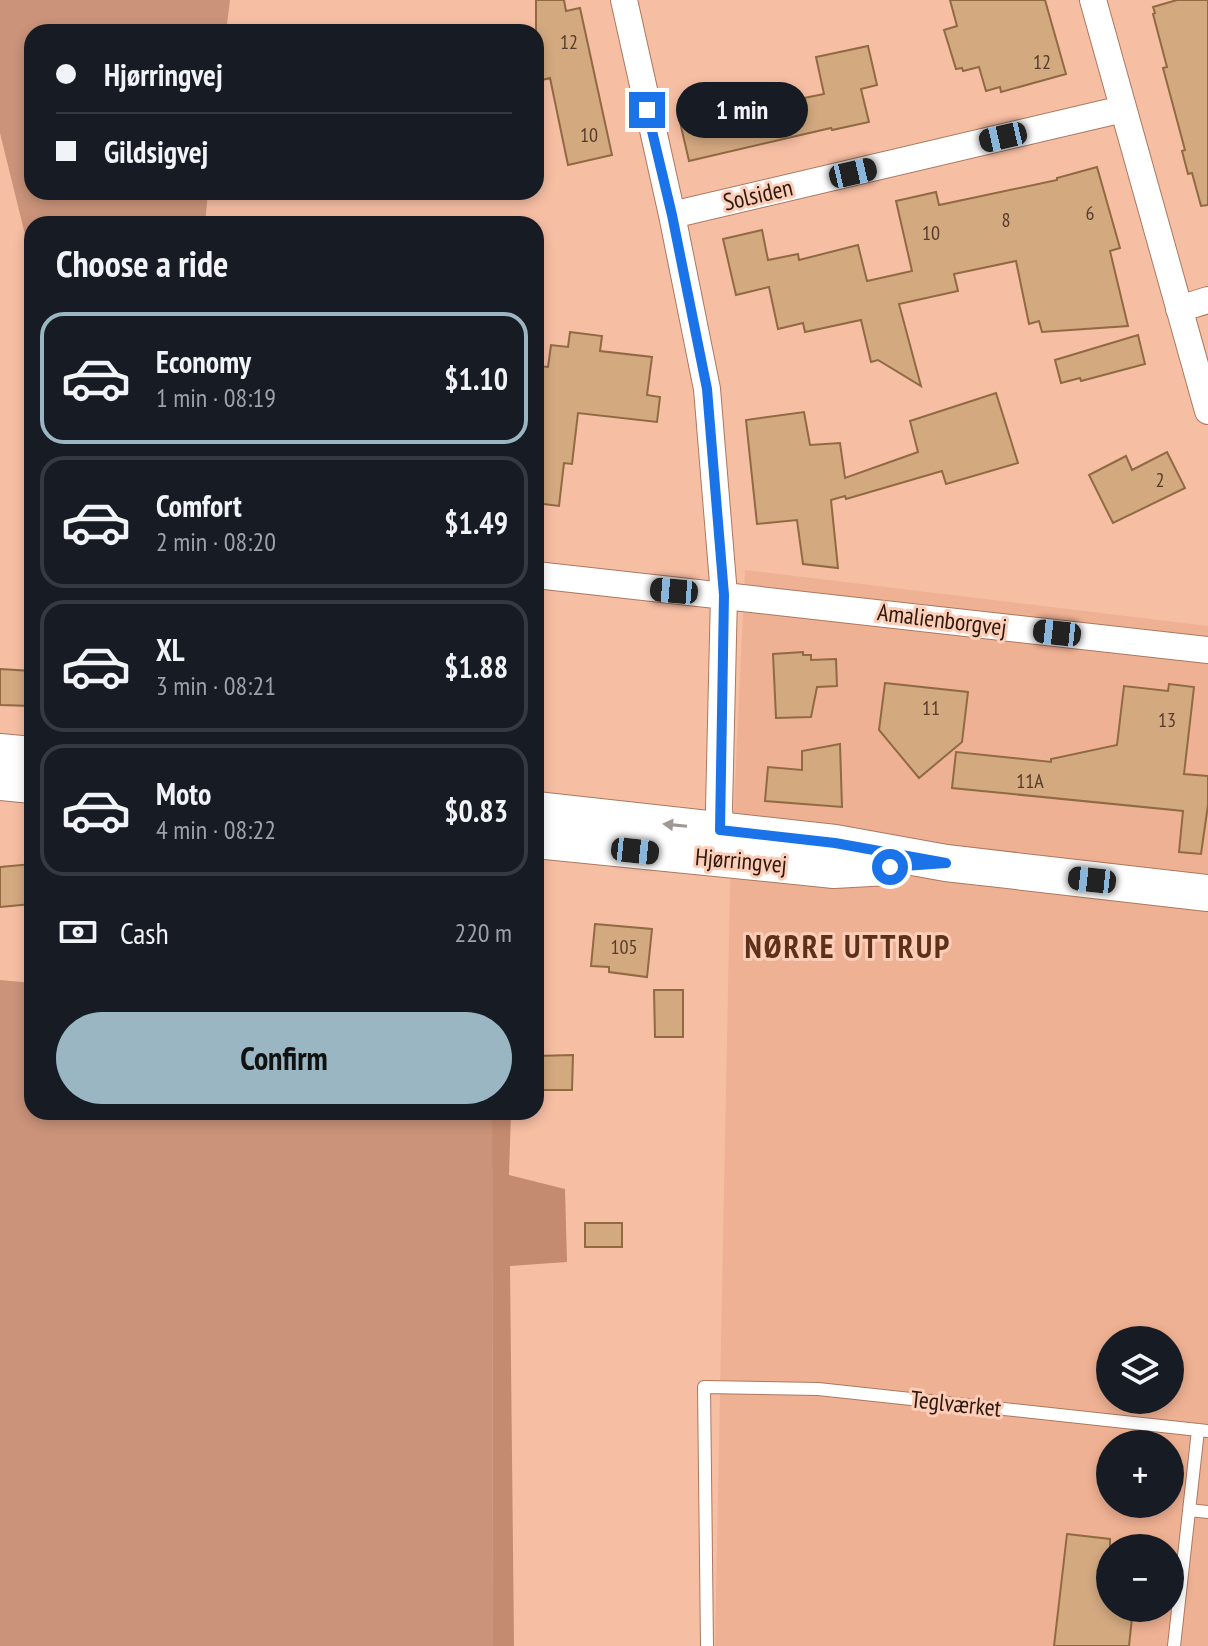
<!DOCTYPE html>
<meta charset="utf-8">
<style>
:root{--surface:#171b24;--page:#242831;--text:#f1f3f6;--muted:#9ea1a6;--line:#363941;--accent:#99b6c2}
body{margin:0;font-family:"PT Sans Narrow",sans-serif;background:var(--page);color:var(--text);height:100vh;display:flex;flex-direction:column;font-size:30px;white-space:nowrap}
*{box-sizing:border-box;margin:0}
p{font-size:26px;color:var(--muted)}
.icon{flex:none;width:44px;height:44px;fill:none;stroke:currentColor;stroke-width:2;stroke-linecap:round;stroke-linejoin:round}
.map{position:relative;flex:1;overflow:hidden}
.panel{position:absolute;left:24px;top:216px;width:520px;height:904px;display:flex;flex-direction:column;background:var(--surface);border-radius:24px;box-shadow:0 4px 12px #0003}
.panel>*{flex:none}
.top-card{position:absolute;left:24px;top:24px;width:520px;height:176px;border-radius:24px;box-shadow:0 4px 12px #0003;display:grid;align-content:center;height:176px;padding:0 32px;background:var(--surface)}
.controls{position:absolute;left:1096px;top:1326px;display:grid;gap:16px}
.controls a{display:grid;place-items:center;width:88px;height:88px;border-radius:50%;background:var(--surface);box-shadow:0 4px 12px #0003;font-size:40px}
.end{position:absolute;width:36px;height:36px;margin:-18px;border:10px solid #1a73e8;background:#fff;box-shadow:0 0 0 4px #fff}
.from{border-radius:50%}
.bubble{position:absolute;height:56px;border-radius:28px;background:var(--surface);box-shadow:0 4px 12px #0003;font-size:26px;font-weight:800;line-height:56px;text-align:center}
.car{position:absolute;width:24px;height:48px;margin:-24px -12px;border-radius:10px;box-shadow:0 0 6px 2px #0007;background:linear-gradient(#222 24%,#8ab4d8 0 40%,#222 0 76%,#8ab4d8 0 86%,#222 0)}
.top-card b{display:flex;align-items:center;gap:28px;height:76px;font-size:30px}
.top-card b+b{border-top:2px solid var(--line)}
.top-card i{width:20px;height:20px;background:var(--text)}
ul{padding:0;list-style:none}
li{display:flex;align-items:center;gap:24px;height:132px;margin:0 16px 12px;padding:0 16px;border:4px solid var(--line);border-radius:24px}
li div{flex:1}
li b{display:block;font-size:30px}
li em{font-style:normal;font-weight:800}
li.selected{border-color:var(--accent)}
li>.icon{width:72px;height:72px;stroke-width:1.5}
h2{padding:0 32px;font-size:36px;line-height:96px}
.pay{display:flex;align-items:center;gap:20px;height:88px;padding:0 32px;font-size:30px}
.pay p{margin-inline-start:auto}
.button{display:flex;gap:16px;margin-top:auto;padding:16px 32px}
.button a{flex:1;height:92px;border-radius:48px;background:var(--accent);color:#111;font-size:32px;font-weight:800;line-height:92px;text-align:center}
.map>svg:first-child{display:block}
.built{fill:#efb193;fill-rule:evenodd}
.green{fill:#ca937a}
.forest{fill:#c58b70}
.building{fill:#d3a980;stroke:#906a42;stroke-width:2}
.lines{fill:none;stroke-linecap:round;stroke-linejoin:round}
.lane-casing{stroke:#ac785f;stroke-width:14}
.street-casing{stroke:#ac785f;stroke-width:28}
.secondary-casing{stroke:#ac785f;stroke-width:38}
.lane{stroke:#fff;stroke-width:12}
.street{stroke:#fff;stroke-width:26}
.secondary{stroke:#fff;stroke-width:36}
.oneway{fill:#a09793}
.route{stroke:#1a73e8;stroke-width:10}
.labels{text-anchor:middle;stroke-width:6;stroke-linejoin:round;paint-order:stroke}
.number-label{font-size:20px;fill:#563c2a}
.street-label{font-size:24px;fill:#2c180e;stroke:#fcceb8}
.district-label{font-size:32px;font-weight:bold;letter-spacing:2px;fill:#5d3019;stroke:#fcceb8}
</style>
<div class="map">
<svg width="1208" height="1646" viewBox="0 0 1208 1646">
<rect width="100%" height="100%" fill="#f6bea3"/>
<path class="built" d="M745 570 1208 626V1646H715L730 890ZM1110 1340H1170V1400H1110ZM1110 1444H1170V1504H1110ZM1110 1548H1170V1608H1110Z"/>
<path class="green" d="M0 0H230L226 32H32V192H208L205 224H32V263L0 133Z
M0 980 32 983V1112H492L493 1646H0Z"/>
<path class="forest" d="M492 1112H511L509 1175 565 1189 567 1262 510 1266 514 1646H493Z"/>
<path class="building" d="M536 0H564L566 11 580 8 612 155 568 165 550 78 542 80 536 56Z
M950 0H1045L1066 74 1001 92 1000 87 986 91 979 67 963 71 962 68 956 69 944 30 957 26Z
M1177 0H1208V205L1201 206 1192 173 1188 174 1182 151 1185 150 1163 68 1167 67 1153 14 1155 13 1153 7Z
M868 46 877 85 861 89 869 122 832 130 831 128 689 161 680 122 719 113 714 91 741 85 747 107 778 99 779 103 824 94 816 57Z
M1097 167 1120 248 1110 251 1128 326 1042 332 1039 321 1029 324 1016 261 954 274 958 291 899 304 921 386 878 360 871 362 861 320 805 332 803 323 778 329 769 287 736 295 723 239 762 230 768 260 798 254 799 260 858 245 867 281 912 271 896 201 936 192 939 205 1057 180V178Z
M570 332 602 336 600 351 652 357 647 395 660 397 657 422 578 413 572 464 564 463 559 506 536 503V391L539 366 548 367 551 345 568 347Z
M1138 335 1145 364 1081 381 1080 378 1061 383 1055 360Z
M996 393 1018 463 946 484 942 471 846 499 845 496 831 500 838 568 803 564 797 520 757 524 746 420 804 412 810 445 840 443 845 478 918 452 910 421Z
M1167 452 1185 488 1113 523 1089 475 1126 456 1132 470Z
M803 652V655H811V660L836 659 837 686 817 687 811 717 776 718 773 654Z
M0 669 32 671V706L0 705Z
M885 683 968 692 962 742 919 778 879 730Z
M1169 684 1194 687 1184 774 1208 776V805L1201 854 1179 852 1183 811 952 788 956 752 1051 762V759L1117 745 1124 686 1168 691Z
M840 744 842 807 765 801 768 767 802 770V751Z
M32 864V904L0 907V867Z
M595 924 652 929 647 977 609 972V967L591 966Z
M654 990H683V1037H655Z
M573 1055 572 1090H536V1056Z
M585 1223H622V1247H585Z
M1067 1534 1110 1539V1608H1133L1129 1646H1054Z"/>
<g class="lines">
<g class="lane-casing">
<path id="lane" d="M1189 1510 1208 1512
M707 1646 704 1387 818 1389 1208 1431
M1174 1646 1198 1430"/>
</g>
<g class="street-casing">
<path id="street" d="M624 0 672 215 707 389 724 595 719 808 721 847
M1093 0 1208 411
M672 215 1123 109
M1179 309 1208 300
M536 575 1208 650"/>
</g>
<g class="secondary-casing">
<path id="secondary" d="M0 752 32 755
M0 782 32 785
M536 810 835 843 946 863 1208 893
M536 840 834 870 888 867"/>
</g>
<use href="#lane" class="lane"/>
<use href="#street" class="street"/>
<use href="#secondary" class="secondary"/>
</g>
<defs><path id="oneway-solid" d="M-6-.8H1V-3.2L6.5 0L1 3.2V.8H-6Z" transform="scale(2)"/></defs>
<use class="oneway" href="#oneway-solid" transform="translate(675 825) rotate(-174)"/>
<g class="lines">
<path class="route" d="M647 110 672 215 707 389 724 595 720 830 835 843 946 863 890 867"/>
</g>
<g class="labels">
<g class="number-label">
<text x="569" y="49">12</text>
<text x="1042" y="69">12</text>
<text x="589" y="142">10</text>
<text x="1090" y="220">6</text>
<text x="1006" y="227">8</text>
<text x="931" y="240">10</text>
<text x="1160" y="487">2</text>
<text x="931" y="715">11</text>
<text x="1167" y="727">13</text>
<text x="1030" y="788">11A</text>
<text x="624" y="954">105</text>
</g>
<g class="street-label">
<text transform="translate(758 195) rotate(-13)" y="8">Solsiden</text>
<text transform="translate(942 620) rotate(7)" y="8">Amalienborgvej</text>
<text transform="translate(741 861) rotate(5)" y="8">Hjørringvej</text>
<text transform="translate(956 1404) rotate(6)" y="8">Teglværket</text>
</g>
<g class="district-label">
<text x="848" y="958">NØRRE UTTRUP</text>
</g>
</g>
</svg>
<div class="controls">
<a><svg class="icon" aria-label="layers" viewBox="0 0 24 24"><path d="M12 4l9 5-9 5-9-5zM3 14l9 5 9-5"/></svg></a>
<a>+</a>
<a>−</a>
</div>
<i class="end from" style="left:890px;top:867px"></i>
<i class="end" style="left:647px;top:110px"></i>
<div class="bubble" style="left:676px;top:82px;width:132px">1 min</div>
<i class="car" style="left:1003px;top:137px;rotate:257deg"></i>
<i class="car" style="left:853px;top:173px;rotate:77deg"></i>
<i class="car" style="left:674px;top:591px;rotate:275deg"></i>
<i class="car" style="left:1057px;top:633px;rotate:276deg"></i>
<i class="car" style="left:635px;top:851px;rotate:96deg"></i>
<i class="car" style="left:1092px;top:880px;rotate:276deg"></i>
<div class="top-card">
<b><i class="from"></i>Hjørringvej</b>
<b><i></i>Gildsigvej</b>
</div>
<section class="panel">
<h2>Choose a ride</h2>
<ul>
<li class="selected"><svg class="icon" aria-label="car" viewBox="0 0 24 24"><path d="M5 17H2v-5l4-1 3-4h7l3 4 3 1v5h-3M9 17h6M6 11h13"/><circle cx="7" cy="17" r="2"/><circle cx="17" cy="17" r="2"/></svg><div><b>Economy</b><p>1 min · 08:19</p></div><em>$1.10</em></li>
<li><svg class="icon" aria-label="car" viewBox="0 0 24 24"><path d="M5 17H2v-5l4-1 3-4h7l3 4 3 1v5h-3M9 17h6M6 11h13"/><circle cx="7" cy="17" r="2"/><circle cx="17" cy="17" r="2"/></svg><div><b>Comfort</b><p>2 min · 08:20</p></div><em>$1.49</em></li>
<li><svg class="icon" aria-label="car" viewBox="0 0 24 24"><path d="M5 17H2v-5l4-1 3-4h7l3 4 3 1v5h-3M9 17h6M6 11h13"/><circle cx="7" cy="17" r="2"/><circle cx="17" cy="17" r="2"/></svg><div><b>XL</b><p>3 min · 08:21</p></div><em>$1.88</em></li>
<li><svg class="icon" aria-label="car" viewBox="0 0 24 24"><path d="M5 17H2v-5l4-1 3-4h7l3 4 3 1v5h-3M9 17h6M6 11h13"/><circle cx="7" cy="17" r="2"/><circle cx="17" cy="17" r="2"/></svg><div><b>Moto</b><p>4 min · 08:22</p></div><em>$0.83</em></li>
</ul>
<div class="pay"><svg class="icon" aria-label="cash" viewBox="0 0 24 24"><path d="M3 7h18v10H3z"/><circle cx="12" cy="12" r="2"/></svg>Cash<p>220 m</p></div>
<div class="button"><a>Confirm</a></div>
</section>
</div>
